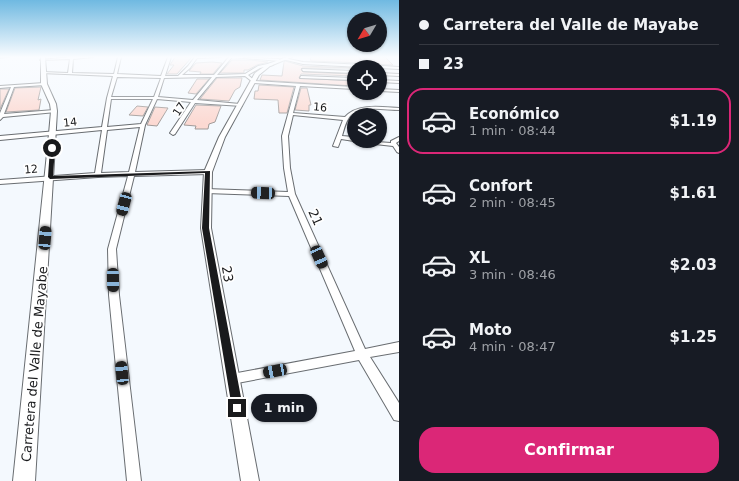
<!DOCTYPE html>
<html lang="es">
<meta charset="utf-8">
<style>
:root{--surface:#171b24;--page:#20242c;--text:#f1f3f6;--muted:#9ea1a6;--line:#363941;--accent:#db2777}
body{margin:0;font-family:"DejaVu Sans",sans-serif;background:var(--page);color:var(--text);height:100vh;display:flex;flex-direction:column;font-size:15px;white-space:nowrap}
*{box-sizing:border-box;margin:0}
p{font-size:13px;color:var(--muted)}
.icon{flex:none;width:22px;height:22px;fill:none;stroke:currentColor;stroke-width:2;stroke-linecap:round;stroke-linejoin:round}
.map{position:relative;flex:1;overflow:hidden}
.side{display:flex;flex-direction:column;background:var(--surface);width:340px}
.side>*{flex:none}
.hud{display:grid;align-content:center;height:88px;padding:0 20px;background:var(--surface)}
.needle{width:26px;rotate:232deg}
.tools{position:absolute;left:347px;top:12px;display:grid;gap:8px}
.tools a{display:grid;place-items:center;width:40px;height:40px;border-radius:50%;background:var(--surface);box-shadow:0 1px 3px #0004;font-size:20px}
.end{position:absolute;width:18px;height:18px;margin:-9px;border:5px solid #191a1c;background:#fff;box-shadow:0 0 0 2px #fff}
.from{border-radius:50%}
.bubble{position:absolute;height:28px;border-radius:14px;background:var(--surface);box-shadow:0 1px 3px #0004;font-size:13px;font-weight:700;line-height:28px;text-align:center}
.car{position:absolute;width:12px;height:24px;margin:-12px -6px;border-radius:5px;box-shadow:0 0 3px 1px #0007;background:linear-gradient(#222 24%,#8ab4d8 0 40%,#222 0 76%,#8ab4d8 0 86%,#222 0)}
.hud b{display:flex;align-items:center;gap:14px;height:38px;font-size:15px}
.hud b+b{border-top:1px solid var(--line)}
.hud i{width:10px;height:10px;background:var(--text)}
ul{padding:0;list-style:none}
li{display:flex;align-items:center;gap:12px;height:66px;margin:0 8px 6px;padding:0 12px;border:2px solid transparent;border-radius:16px}
li div{flex:1}
li b{display:block;font-size:15px}
li em{font-style:normal;font-weight:700}
li.active{border-color:var(--accent)}
li>.icon{width:36px;height:36px;stroke-width:1.5}
.action{display:flex;gap:8px;margin-top:auto;padding:8px 20px}
.action a{flex:1;height:46px;border-radius:16px;background:var(--accent);color:#fff;font-size:16px;font-weight:700;line-height:46px;text-align:center}
main{display:flex;flex:1;min-height:0}
.map>svg:first-child{display:block}
.lines{fill:none;stroke-linecap:round;stroke-linejoin:round}
.stream{stroke:#468f9f;stroke-width:1.5}
.building{fill:#fcd9d2;stroke:#a19b99}
.minor-casing{stroke:#696d71;stroke-width:2}
.tertiary-casing{stroke:#696d71;stroke-width:2}
.secondary-casing{stroke:#696d71;stroke-width:2}
.minor{fill:#fff;fill-rule:evenodd}
.tertiary{fill:#fff;fill-rule:evenodd}
.secondary{fill:#fff;fill-rule:evenodd}
.route{fill:#191a1c}
.labels{text-anchor:middle;stroke-width:3.5;stroke-linejoin:round;paint-order:stroke}
.far-street-label{font-size:11px;fill:#191a1c;stroke:#fff}
.street-label{font-size:13px;fill:#191a1c;stroke:#fff}
</style>
<main>
<div class="map">
<svg width="399" height="481" viewBox="0 0 399 481">
<rect width="100%" height="100%" fill="#f4f9fe"/>
<g class="lines">
<path class="stream" d="M0 58 9 57"/>
</g>
<path class="building" d="M175 57H192L177 74H167L174 65H170Z
M310 57H359L362 63 311 61Z
M365 57H385L393 65 369 64Z
M232 60H251L268 62 257 65 248 70H244V73H220Z
M285 61 303 66 354 68H302L301 70 303 72 354 74V76L301 74 299 78 354 81V86L260 80 262 75 282 76 284 62Z
M212 62 222 63 213 74H200L201 72 189 71 196 63Z
M217 78H242L240 87 235 90 229 101 200 99Z
M197 79H209L196 94 188 93Z
M259 85 294 87 287 113H279L278 100 254 99 255 91H258Z
M41 87 38 100 41 99 39 110 6 112 15 88Z
M301 88H307L311 105H309V111L295 110Z
M0 89H9L0 109Z
M196 105 221 106 215 122 209 124 208 129H195L196 126 184 125Z
M137 106 148 107 143 116 129 115Z
M155 107 168 108 157 126 147 125Z"/>
<g class="lines">
<g class="minor-casing">
<path id="minor" d="M72 57H93L73 59 72 73 114 74 118 57H121L117 74 161 76 168 57H171L165 76H178L188 66 195 57H221L197 58 190 68 182 75H214L229 57 279 59 280 61 232 57 217 75 245 74 258 66 272 63 273 65 260 68 248 75 255 81 354 87V89L300 86 293 113 345 117C357 103 382 107 399 108V110C385 110 363 105 351 115 346 120 344 129 342 136L354 137V141L341 139 338 147 333 146 343 120 293 115 288 136 290 168 295 194 365 349 399 342V352L370 357 399 403V421L394 420 359 360 232 384 228 383 226 379 228 375 232 374 355 351 289 196 206 193 203 191 206 189 288 192 284 168 282 136 296 86 254 83 245 76 216 77 197 100 240 104 242 105V106L195 103 175 134 173 135 170 133 191 102 157 99 145 125 135 172 208 170 211 172 208 174 134 176 116 249 119 295 141 481H127L109 295 108 249 128 176 98 177 0 184V180L95 173 102 130 0 140V136L102 127 107 98 113 76 41 73 43 72 68 73 70 59 40 60ZM117 77 161 78 154 97H111ZM212 77 193 100 158 97 164 78ZM111 99H153L141 124 107 127ZM140 127 129 172 101 173 107 130Z
M360 57H363L368 65 399 67V69L303 64 282 59 284 58 303 62 365 65Z
M302 69 354 71V73L303 71Z
M380 73 399 74V76L380 75Z
M301 76 354 78V80L300 78Z
M380 80 399 81V83L380 82Z
M44 83 45 85 14 87 4 114 54 110 56 111V112L3 117 0 120V113L11 87 0 88V86Z
M380 89 399 90V92L380 91Z
M399 137V141L396 143 399 147V153L397 152 393 146 366 143 363 141 391 143V141Z"/>
</g>
<g class="tertiary-casing">
<path id="tertiary" d="M287 57H292L270 66 259 75 225 137 212 172 211 228 259 481H241L201 228 204 172 219 137 255 73 268 64Z"/>
</g>
<g class="secondary-casing">
<path id="secondary" d="M41 57H45L47 84 56 104 57 111 35 481H13L49 134 51 111 50 104 41 84Z"/>
</g>
<use href="#minor" class="minor"/>
<use href="#tertiary" class="tertiary"/>
<use href="#secondary" class="secondary"/>
</g>
<linearGradient id="sky" x2="0" y2="1"><stop stop-color="#6fb9e1"/><stop offset="0.46" stop-color="#fafcff"/><stop offset="1" stop-color="#fafcff" stop-opacity="0"/></linearGradient>
<rect width="399" height="124" fill="url(#sky)"/>
<path class="route" d="M52 147 55 148 53 176 210 171 209 228 243 408 241 412 237 413 234 412 232 408 202 228 205 173 50 179 48 177 50 148Z"/>
<g class="labels">
<g class="far-street-label">
<text transform="translate(320 107) rotate(5)" y="4">16</text>
<text transform="translate(179 109) rotate(-57)" y="4">17</text>
<text transform="translate(70 122) rotate(-6)" y="4">14</text>
<text transform="translate(31 169) rotate(-5)" y="4">12</text>
</g>
<g class="street-label">
<text transform="translate(316 217) rotate(66)" y="5">21</text>
<text transform="translate(228 274) rotate(80)" y="5">23</text>
<text transform="translate(34 364) rotate(-85)" y="5">Carretera del Valle de Mayabe</text>
</g>
</g>
</svg>
<div class="tools">
<a><svg class="needle" viewBox="-14 -14 28 28"><path d="M0-13l5 13h-10z" fill="#e53935"/><path d="M0 13l5-13h-10z" fill="#9ea1a6"/></svg></a>
<a><svg class="icon" aria-label="locate" viewBox="0 0 24 24"><circle cx="12" cy="12" r="6"/><path d="M12 2v4M12 18v4M2 12h4M18 12h4"/></svg></a>
<a><svg class="icon" aria-label="layers" viewBox="0 0 24 24"><path d="M12 4l9 5-9 5-9-5zM3 14l9 5 9-5"/></svg></a>
</div>
<i class="end from" style="left:52px;top:148px"></i>
<i class="end" style="left:237px;top:408px"></i>
<div class="bubble" style="left:251px;top:394px;width:66px">1 min</div>
<i class="car" style="left:263px;top:193px;rotate:272deg"></i>
<i class="car" style="left:124px;top:204px;rotate:195deg"></i>
<i class="car" style="left:45px;top:238px;rotate:5deg"></i>
<i class="car" style="left:319px;top:257px;rotate:156deg"></i>
<i class="car" style="left:113px;top:280px;rotate:179deg"></i>
<i class="car" style="left:275px;top:371px;rotate:259deg"></i>
<i class="car" style="left:122px;top:373px;rotate:354deg"></i>
</div>
<section class="side">
<div class="hud">
<b><i class="from"></i>Carretera del Valle de Mayabe</b>
<b><i></i>23</b>
</div>
<ul>
<li class="active"><svg class="icon" aria-label="car" viewBox="0 0 24 24"><path d="M5 17H2v-5l4-1 3-4h7l3 4 3 1v5h-3M9 17h6M6 11h13"/><circle cx="7" cy="17" r="2"/><circle cx="17" cy="17" r="2"/></svg><div><b>Económico</b><p>1 min · 08:44</p></div><em>$1.19</em></li>
<li><svg class="icon" aria-label="car" viewBox="0 0 24 24"><path d="M5 17H2v-5l4-1 3-4h7l3 4 3 1v5h-3M9 17h6M6 11h13"/><circle cx="7" cy="17" r="2"/><circle cx="17" cy="17" r="2"/></svg><div><b>Confort</b><p>2 min · 08:45</p></div><em>$1.61</em></li>
<li><svg class="icon" aria-label="car" viewBox="0 0 24 24"><path d="M5 17H2v-5l4-1 3-4h7l3 4 3 1v5h-3M9 17h6M6 11h13"/><circle cx="7" cy="17" r="2"/><circle cx="17" cy="17" r="2"/></svg><div><b>XL</b><p>3 min · 08:46</p></div><em>$2.03</em></li>
<li><svg class="icon" aria-label="car" viewBox="0 0 24 24"><path d="M5 17H2v-5l4-1 3-4h7l3 4 3 1v5h-3M9 17h6M6 11h13"/><circle cx="7" cy="17" r="2"/><circle cx="17" cy="17" r="2"/></svg><div><b>Moto</b><p>4 min · 08:47</p></div><em>$1.25</em></li>
</ul>
<div class="action"><a>Confirmar</a></div>
</section>
</main>
